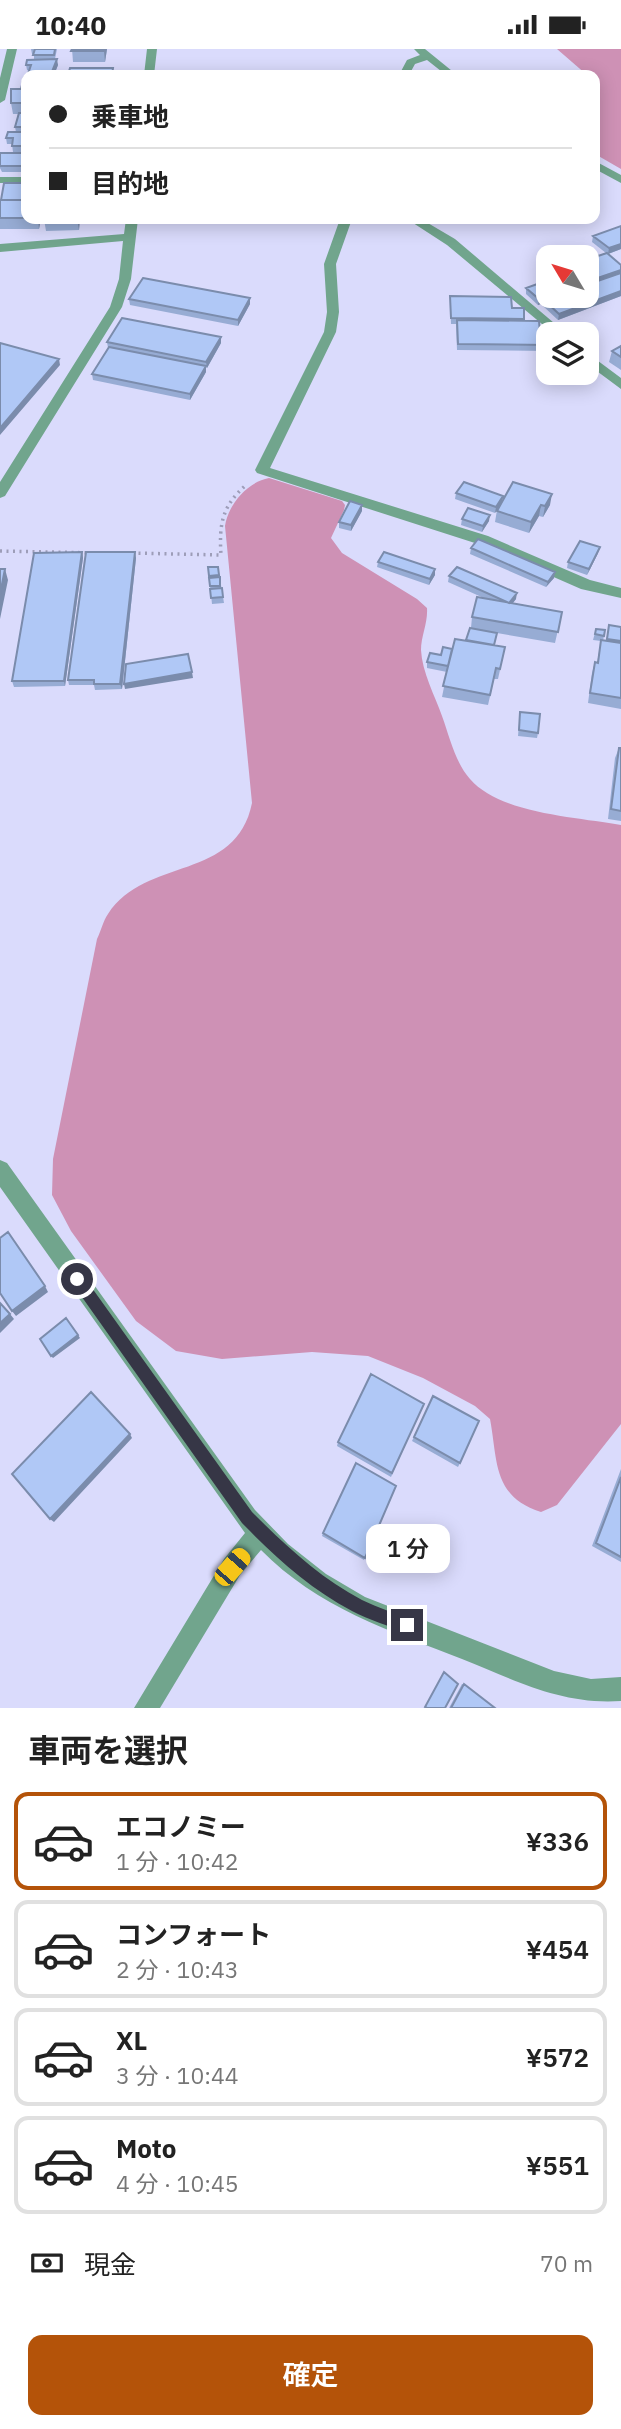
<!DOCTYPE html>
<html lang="ja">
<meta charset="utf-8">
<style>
:root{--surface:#fff;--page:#f2f2f2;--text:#222;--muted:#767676;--line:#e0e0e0;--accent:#b45309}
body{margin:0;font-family:"IBM Plex Sans","Noto Sans JP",sans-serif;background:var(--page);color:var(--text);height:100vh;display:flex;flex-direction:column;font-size:26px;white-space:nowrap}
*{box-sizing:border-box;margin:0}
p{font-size:23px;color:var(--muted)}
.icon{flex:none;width:38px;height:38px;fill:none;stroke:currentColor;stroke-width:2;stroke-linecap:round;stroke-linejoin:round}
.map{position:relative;height:1659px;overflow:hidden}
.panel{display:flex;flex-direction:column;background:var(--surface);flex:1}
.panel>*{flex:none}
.banner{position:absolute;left:21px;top:21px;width:579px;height:154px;border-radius:14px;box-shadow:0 4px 18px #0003;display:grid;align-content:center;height:154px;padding:0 28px;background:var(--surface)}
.needle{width:46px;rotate:308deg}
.tools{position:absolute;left:536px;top:196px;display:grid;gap:14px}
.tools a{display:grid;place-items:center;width:63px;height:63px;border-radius:14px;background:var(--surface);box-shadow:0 4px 18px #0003;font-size:35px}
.end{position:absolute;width:32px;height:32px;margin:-16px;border:9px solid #363646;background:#fff;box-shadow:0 0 0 4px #fff}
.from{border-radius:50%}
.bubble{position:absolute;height:49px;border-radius:14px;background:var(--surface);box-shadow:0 4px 18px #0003;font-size:23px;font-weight:600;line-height:49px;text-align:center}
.car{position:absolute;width:21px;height:42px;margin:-21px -10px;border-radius:9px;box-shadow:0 0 5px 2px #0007;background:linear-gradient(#f5c518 24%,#345 0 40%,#f5c518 0 76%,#345 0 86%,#f5c518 0)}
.banner b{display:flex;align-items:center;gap:24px;height:66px;font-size:26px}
.banner b+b{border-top:2px solid var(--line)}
.banner i{width:18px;height:18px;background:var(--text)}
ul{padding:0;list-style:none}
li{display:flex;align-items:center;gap:21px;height:98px;margin:0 14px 10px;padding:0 14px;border:4px solid var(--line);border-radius:14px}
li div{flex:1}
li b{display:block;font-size:26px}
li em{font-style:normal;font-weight:600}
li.active{border-color:var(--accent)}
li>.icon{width:63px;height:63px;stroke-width:1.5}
h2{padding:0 28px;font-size:32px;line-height:84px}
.pay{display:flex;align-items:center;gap:18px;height:77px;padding:0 28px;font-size:26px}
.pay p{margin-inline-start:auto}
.action{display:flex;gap:14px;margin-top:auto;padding:14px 28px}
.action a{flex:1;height:80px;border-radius:14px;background:var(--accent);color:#fff;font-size:28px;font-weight:600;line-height:80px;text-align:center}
.status{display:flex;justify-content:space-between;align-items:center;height:49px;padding:0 35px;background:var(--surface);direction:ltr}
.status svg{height:19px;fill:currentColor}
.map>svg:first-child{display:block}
.forest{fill:#ce91b5}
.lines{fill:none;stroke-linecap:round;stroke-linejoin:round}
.path{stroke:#9d9db8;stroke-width:3.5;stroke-dasharray:2 4.5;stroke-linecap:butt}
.minor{fill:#71a58d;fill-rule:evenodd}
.wall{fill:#97acd4}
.shaded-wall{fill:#7b8cac}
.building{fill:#b0c8f6;stroke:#7b8cac;stroke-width:2}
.route{fill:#363646}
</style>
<div class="status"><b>10:40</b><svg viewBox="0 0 49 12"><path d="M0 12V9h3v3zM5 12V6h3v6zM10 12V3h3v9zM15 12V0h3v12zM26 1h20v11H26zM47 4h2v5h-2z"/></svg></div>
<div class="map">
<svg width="621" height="1659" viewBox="0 0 621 1659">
<rect width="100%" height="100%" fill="#dadbfc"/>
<path class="forest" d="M557 0H621V120L595 105V26H587Z
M269 429 342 452 345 456 344 461 331 489 342 504 417 550 427 559C428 574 421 587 421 601 422 623 435 647 442 667 450 689 455 713 470 730 500 765 578 768 621 776V1375L557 1456 541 1463C492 1447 498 1412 490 1370L475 1357 423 1329 368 1307 312 1303 222 1310 176 1302 136 1272 71 1182 52 1146 53 1110 97 890C101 882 103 872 108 865 146 807 236 833 252 754L225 477C228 456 247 433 269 429Z"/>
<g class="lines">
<path class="path" d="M0 502 98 504
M132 504 221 506C219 475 222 457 246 436"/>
<path class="minor" d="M7 0H17L5 51 0 54V29Z
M147 0H157L154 26H144Z
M414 0H425L457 26H446L427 11 415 15 409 26H399L407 11 420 6Z
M595 112 621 126V134L595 120Z
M0 128H26V134H0Z
M126 170H138L131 230 122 258 5 447 0 449V433L110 258 119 230 123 192 0 203V195L124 185Z
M340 170H352L336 215 339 263 336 283 270 419 488 487 590 531 621 539V549L581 540 478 495 257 424 255 421 324 283 327 263 324 215Z
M407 170H421L455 190 567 285H554L447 196Z
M586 303 621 329V340L586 314Z
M0 1111 7 1114 255 1461 288 1495 326 1525 365 1548 554 1622 591 1630 621 1628V1652C561 1656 517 1632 462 1610 390 1582 317 1558 261 1501L240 1526 160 1659H134L224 1510 245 1484 0 1138Z"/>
</g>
<path class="wall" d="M31 0H57L55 10 58 16 54 26H29V22L27 21 26 16 34 10V5H32Z
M72 0H107L105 13H73Z
M26 28V103H13L12 95H7L6 89 16 83 15 78 18 65H13L11 54 21 40Z
M0 104H26V123H2L0 119Z
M24 134 25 138H26V170H41L39 180H0V151Z
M44 170H80L79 181 46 182Z
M621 177V200L608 205 621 216V247L558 271 543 257V254L538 256 526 245V239L543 233 548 237V247H586V211L606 204 592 193 593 187Z
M450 247 512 259H524V272L540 284 548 285V302L457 301 456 275H451Z
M250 249V255L238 277 130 256 129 250Z
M107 293 221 294 207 319 206 318V323L190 351 93 331 92 325 108 299Z
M621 297V321L609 313 612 302Z
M456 444 503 451 550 456 543 468 539 467 529 484 495 473 497 461 495 464 455 450Z
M362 462 351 482 339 479V473Z
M462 470 489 472 482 483 461 476Z
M471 499 554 529 546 538 470 505Z
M82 503 83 509 65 637 14 638 12 632Z
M598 504 587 526 567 519 568 513Z
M136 509 122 640 95 641 94 636H69L68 631Z
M378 513 435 520V526L429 536 377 518Z
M208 518H218L224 554 212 555Z
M449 527 516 550 513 554 562 563 555 594 497 584 494 596 505 598 498 630H494L488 656 442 648 447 623 427 619V613L466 591 471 579 472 568 486 550 448 533Z
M609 576 621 578V660L588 654 592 624 595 613 597 614 601 592 593 591 596 580 604 587 603 592H606Z
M520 663 538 684 537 689 518 687Z
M619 699H621V772L608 770 615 709Z
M433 1347 460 1414 458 1418 412 1392Z
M422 1359 391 1428 337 1397 338 1393Z
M621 1420V1513L592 1497Z
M396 1437 364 1511 322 1487 323 1484Z
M462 1635H464L495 1659H449Z"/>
<path class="shaded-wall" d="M104 0H107L105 13 104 2Z
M57 10 58 16 54 26H51Z
M38 170H41L39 180Z
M77 170H80L79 181Z
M621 195V200L608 205 609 199Z
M621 221V226L586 239V233Z
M621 242V247L558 271 559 265Z
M548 247H555V249L544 251 543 254 538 256 539 250Z
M250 249V255L238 277V271Z
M221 288V294L207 319 206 313Z
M59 310 60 316 0 386V379Z
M206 317V323L190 351V345Z
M552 445 550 456 543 468 545 457Z
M503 447 502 453 495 464 496 458Z
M362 456V462L351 482V476Z
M541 456 539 467 529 484 531 473Z
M490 466 489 472 482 483 483 477Z
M600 498 598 504 587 526 589 520Z
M82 503 83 509 65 637 64 632Z
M135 503 136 509 122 640 120 635Z
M5 520 8 531 0 570V545Z
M435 520V526L429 536 430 530Z
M555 523 554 529 546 538 548 533Z
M517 544 516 550 508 560 509 554Z
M192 623 193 629 125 640 124 635Z
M45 1237 48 1243 16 1267 12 1262Z
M10 1265 14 1270 0 1284V1274Z
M78 1286 80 1289 53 1309 51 1307Z
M130 1385 132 1389 54 1473 50 1470Z"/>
<path class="building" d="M35 0H55L54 6H33Z
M72 0H104V2H71Z
M57 10 51 25H28L31 16H26L27 11Z
M70 19H113L112 26H68Z
M161 24H170L169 26H161Z
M24 28H26V40H21Z
M11 40H26V54H11Z
M19 64H26V78H15Z
M8 83H26V97H12L13 89H6Z
M0 104H26V117H0Z
M4 134H24V138H26V151H1Z
M0 151H26V169H0Z
M621 177V195L609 199 593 187Z
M607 204 621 216V221L586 233V211Z
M621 224V242L559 265 544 251 557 247H586V236Z
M143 229 250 249 238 271 129 250Z
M543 233 548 237V247L539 250 526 239Z
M450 247 511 248 512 259H524V270L451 269Z
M122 269 221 288 206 313 107 293Z
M457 271 539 272 540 284 554 285H548V296L458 295Z
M0 294 59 310 0 379Z
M621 297V308L612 302Z
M109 298 206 317 190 345 92 325Z
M464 433 503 447 496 458 456 444Z
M513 433 552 445 545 457 541 456 531 473 497 462Z
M350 452 362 456 351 476 339 473Z
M468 459 490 466 483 477 462 470Z
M478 490 555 523 548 533 471 499Z
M580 492 600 498 589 520 568 513Z
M82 503 64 632H12L34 504Z
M86 503H135L120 635H94V631H68Z
M384 503 435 520 430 530 378 513Z
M208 518H218L219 526 209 527Z
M457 518 517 544 509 554 449 527Z
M0 520H5L0 545Z
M220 528V537H210L209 529Z
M222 539 223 548 211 549 210 540Z
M477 548 562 563 558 583 472 568Z
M609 576 621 578V592L607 590Z
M470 579 497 584 494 596 466 591Z
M596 580 605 581 604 587 595 585Z
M455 590 505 598 500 620 496 619 490 646 443 637Z
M601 591 621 594V649L590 644 595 613 598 614Z
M443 598 452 600 448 617 427 613 430 604 441 606Z
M188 605 192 623 124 635 126 615Z
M520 663 540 665 538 684 519 681Z
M619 699H621V762L611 760Z
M8 1183 45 1237 12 1262 0 1244V1189Z
M0 1254 10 1265 0 1274Z
M66 1269 78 1286 51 1307 40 1290Z
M371 1325 424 1355 392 1424 338 1393Z
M91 1343 130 1385 50 1470 12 1425Z
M433 1347 479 1372 460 1414 414 1388Z
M356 1414 396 1437 365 1509 323 1484Z
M621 1428V1508L596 1494Z
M444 1623 458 1635 445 1659H427L425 1658Z
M464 1635 495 1659H451Z"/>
<path class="route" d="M77 1223 82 1225 252 1463C286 1497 320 1529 362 1551 378 1559 396 1564 413 1571L415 1576 413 1582 407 1584C389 1577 369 1571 352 1562 309 1539 275 1508 242 1474L72 1234V1225Z"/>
</svg>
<div class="tools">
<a><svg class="needle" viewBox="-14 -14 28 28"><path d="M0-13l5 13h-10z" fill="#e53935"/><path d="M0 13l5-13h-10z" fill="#767676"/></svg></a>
<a><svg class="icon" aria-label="layers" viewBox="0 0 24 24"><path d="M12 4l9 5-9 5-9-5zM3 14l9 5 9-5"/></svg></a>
</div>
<i class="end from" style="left:77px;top:1230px"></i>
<i class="end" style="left:407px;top:1576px"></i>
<div class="bubble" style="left:366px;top:1475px;width:84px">1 分</div>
<i class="car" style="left:232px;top:1518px;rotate:41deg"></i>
<div class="banner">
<b><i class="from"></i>乗車地</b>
<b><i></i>目的地</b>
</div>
</div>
<section class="panel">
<h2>車両を選択</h2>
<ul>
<li class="active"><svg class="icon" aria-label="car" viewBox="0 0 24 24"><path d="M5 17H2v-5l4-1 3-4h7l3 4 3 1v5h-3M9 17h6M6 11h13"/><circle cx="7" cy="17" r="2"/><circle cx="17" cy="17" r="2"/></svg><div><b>エコノミー</b><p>1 分 · 10:42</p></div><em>¥336</em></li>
<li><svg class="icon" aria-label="car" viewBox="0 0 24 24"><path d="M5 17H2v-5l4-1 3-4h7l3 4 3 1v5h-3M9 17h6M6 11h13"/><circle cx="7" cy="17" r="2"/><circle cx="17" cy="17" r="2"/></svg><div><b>コンフォート</b><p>2 分 · 10:43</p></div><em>¥454</em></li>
<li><svg class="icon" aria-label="car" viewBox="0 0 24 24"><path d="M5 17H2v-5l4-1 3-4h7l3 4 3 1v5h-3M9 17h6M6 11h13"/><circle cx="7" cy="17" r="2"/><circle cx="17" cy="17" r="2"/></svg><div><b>XL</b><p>3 分 · 10:44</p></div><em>¥572</em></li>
<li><svg class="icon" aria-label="car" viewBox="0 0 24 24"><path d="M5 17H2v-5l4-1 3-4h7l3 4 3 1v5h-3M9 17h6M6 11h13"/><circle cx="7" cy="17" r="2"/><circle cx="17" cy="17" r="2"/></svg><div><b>Moto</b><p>4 分 · 10:45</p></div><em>¥551</em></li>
</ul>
<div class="pay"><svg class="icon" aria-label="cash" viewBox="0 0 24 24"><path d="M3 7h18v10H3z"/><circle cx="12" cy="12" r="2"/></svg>現金<p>70 m</p></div>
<div class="action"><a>確定</a></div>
</section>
